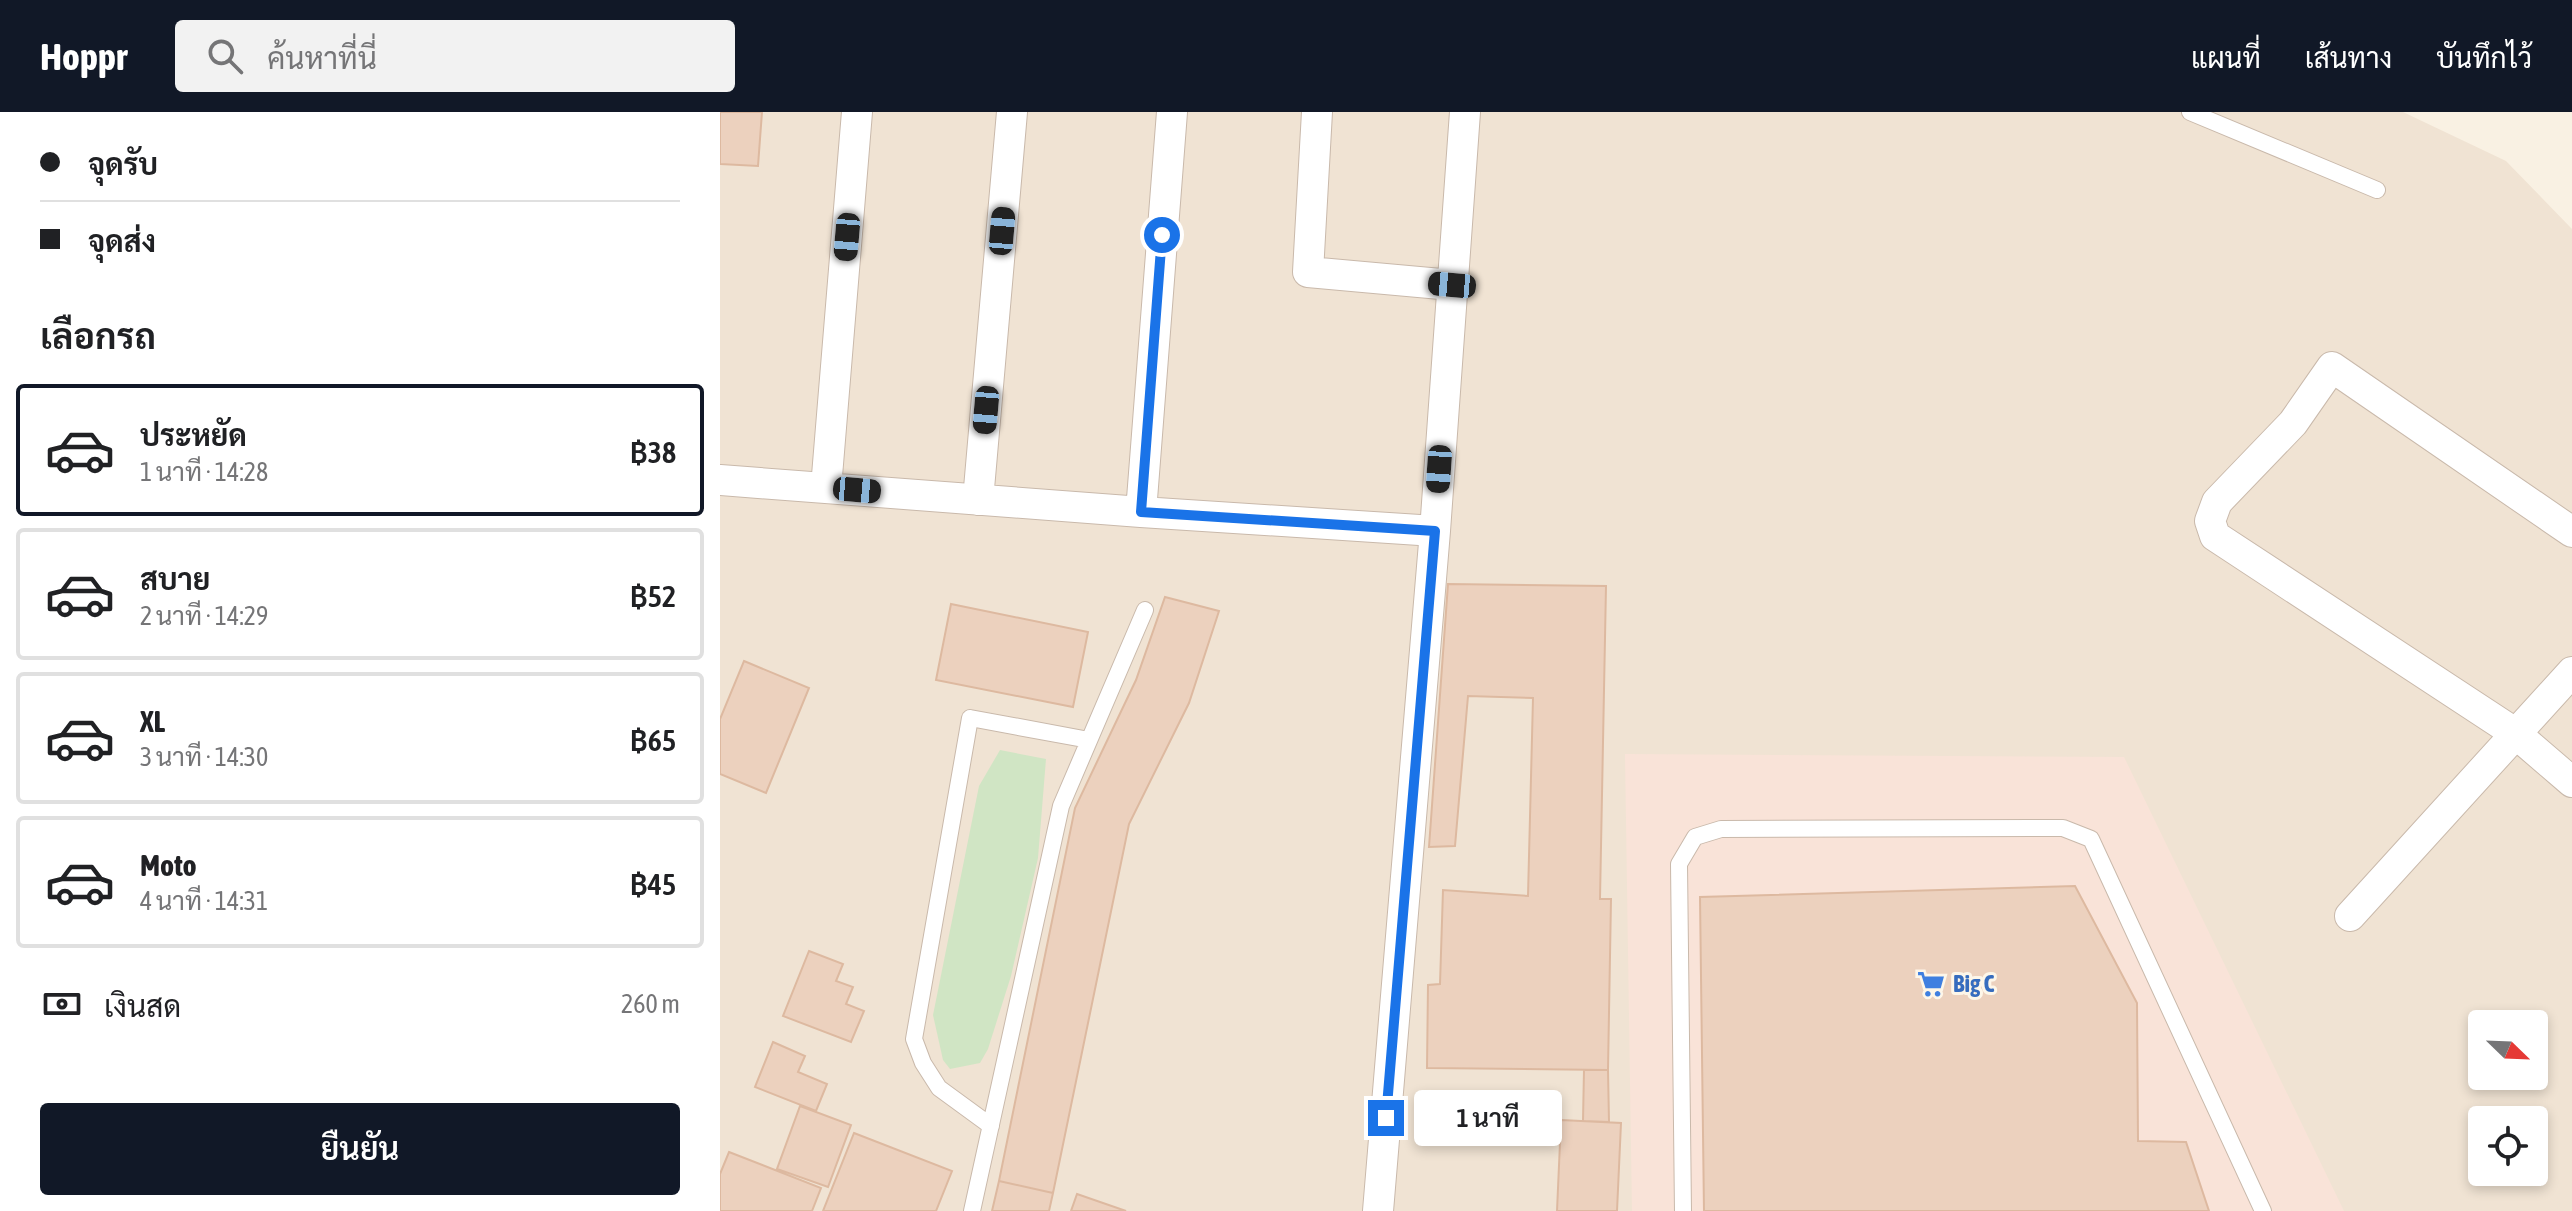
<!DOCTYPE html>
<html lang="th">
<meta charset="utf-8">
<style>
:root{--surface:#fff;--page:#f2f2f2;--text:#202124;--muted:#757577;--line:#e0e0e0;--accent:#111827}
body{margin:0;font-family:"Asap Condensed",Sarabun,sans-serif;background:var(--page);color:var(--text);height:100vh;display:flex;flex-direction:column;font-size:30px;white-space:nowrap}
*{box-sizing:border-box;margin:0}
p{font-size:26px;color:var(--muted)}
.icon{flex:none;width:44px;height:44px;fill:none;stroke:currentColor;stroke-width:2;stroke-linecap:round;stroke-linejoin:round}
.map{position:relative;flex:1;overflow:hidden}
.details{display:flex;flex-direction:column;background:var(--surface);width:720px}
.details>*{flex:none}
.hud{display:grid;align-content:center;height:176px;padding:0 40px;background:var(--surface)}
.needle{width:52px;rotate:113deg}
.controls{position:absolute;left:1748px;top:898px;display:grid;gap:16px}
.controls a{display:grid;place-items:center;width:80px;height:80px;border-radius:8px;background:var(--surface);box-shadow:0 4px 12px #0003;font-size:40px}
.end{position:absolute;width:36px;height:36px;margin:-18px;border:10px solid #1a73e8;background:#fff;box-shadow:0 0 0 4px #fff}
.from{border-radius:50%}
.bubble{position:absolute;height:56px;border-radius:8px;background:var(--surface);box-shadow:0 4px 12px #0003;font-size:26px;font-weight:600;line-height:56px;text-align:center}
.car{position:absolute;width:24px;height:48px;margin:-24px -12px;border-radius:10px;box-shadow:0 0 6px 2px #0007;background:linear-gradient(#222 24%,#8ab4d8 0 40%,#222 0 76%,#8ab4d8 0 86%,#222 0)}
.hud b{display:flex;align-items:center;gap:28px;height:76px;font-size:30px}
.hud b+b{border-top:2px solid var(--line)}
.hud i{width:20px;height:20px;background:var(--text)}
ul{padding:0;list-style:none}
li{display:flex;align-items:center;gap:24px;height:132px;margin:0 16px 12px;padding:0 24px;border:4px solid var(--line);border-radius:8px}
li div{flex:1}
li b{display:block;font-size:30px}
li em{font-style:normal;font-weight:600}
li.selected{border-color:var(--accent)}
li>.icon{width:72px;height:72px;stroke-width:1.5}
h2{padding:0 40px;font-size:36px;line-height:96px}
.pay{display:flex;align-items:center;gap:20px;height:88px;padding:0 40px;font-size:30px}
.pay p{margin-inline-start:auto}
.action{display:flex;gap:16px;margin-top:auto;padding:16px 40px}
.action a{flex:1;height:92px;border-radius:8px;background:var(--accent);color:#fff;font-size:32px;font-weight:600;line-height:92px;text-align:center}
header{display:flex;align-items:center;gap:48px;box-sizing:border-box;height:112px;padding:0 40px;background:var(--accent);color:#fff}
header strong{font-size:38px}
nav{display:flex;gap:44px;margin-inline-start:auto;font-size:28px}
.search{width:560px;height:72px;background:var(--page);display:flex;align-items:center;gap:20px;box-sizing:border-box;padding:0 28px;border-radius:8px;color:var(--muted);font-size:30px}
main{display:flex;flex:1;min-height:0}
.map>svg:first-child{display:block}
.residential{fill:#f0e3d3;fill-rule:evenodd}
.commercial{fill:#f9e3d8}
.green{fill:#d0e5c4}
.building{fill:#ecd1be;stroke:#ddb9a0;stroke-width:2}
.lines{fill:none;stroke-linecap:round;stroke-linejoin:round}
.lane-casing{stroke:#c9b9ab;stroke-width:18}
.street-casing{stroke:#c9b9ab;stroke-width:32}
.lane{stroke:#fff;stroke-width:16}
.street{stroke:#fff;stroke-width:30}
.route{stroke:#1a73e8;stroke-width:10}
.labels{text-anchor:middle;stroke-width:6;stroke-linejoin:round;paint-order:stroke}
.shop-label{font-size:24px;font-weight:bold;fill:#366cbe;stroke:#fdf6e9;text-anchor:start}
</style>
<header>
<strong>Hoppr</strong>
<div class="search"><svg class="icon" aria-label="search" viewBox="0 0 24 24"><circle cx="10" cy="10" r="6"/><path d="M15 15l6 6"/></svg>ค้นหาที่นี่</div>
<nav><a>แผนที่</a><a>เส้นทาง</a><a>บันทึกไว้</a></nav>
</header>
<main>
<section class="details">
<div class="hud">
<b><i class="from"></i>จุดรับ</b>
<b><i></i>จุดส่ง</b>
</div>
<h2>เลือกรถ</h2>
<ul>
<li class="selected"><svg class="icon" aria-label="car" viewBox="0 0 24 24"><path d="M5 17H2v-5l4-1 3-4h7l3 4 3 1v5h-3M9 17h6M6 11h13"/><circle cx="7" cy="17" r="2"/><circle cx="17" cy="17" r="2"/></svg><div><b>ประหยัด</b><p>1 นาที · 14:28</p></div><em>฿38</em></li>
<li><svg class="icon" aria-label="car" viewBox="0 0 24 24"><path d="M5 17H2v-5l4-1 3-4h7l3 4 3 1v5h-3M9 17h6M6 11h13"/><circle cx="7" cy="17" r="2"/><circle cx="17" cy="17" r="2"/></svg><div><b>สบาย</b><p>2 นาที · 14:29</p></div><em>฿52</em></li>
<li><svg class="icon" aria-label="car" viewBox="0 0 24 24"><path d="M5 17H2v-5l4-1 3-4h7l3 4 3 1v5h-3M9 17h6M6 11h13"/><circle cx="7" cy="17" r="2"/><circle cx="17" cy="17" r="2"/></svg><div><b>XL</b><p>3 นาที · 14:30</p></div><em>฿65</em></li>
<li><svg class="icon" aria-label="car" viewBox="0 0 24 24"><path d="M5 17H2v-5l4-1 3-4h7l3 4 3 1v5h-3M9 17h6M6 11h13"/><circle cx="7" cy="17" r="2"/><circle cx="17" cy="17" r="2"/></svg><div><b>Moto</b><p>4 นาที · 14:31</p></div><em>฿45</em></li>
</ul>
<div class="pay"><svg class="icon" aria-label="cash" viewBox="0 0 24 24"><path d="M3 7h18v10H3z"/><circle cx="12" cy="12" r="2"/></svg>เงินสด<p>260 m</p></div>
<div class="action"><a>ยืนยัน</a></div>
</section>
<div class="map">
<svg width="1852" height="1099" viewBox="0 0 1852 1099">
<rect width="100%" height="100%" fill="#f9f1e3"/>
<path class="residential" d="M0 0H1683L1786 49 1852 117V1099H0ZM1762 912H1814V964H1762ZM1762 1008H1814V1060H1762Z"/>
<path class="commercial" d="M905 642 1404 645 1624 1099H912Z"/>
<path class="green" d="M280 638 326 647 318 746 291 864 268 937 260 951 230 957 223 948 213 903 259 674Z"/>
<path class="building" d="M0 0H42L38 54 0 52Z
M728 472 886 474 880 787H891L888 958 707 956 708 873 720 872 723 778 808 784 813 586 748 584 735 734 709 735Z
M445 485 499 499 469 591 409 712 333 1081 279 1069 355 696 416 568Z
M231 492 368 520 353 595 216 568Z
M24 549 89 576 46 681 0 662V607Z
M1355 774 1417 891 1418 1029 1466 1030 1489 1099H984L980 785Z
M89 839 123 852 116 869 133 875 126 892 144 899 131 930 63 904Z
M53 930 85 944 78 960 107 972 96 999 35 975Z
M864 958H888L889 1010 863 1009Z
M80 994 131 1013 108 1075 57 1057Z
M841 1008 901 1011 897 1099H837Z
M134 1021 232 1059 216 1099H103Z
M9 1040 101 1076 92 1099H0V1062Z
M279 1069 333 1081 329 1099H272Z
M357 1082 406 1099H351Z"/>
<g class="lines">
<g class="lane-casing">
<path id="lane" d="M1470 0 1657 78
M271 1014 219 976 203 951 194 927 250 606 369 628
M252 1099 341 694 425 498
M963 1099 959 752 975 725 1001 717 1343 716 1371 727 1543 1099"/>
</g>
<g class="street-casing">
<path id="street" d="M597 0 588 160 732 173
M0 368 421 400 715 419
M106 376 137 0
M258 388 292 0
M421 400 452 0
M1852 420 1612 255 1573 311 1497 390 1490 409 1495 424 1795 621 1852 670
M1630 804 1852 560
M658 1099 715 419 745 0"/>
</g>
<use href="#lane" class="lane"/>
<use href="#street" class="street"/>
</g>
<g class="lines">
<path class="route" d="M442 123 421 400 715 419 666 1006"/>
</g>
<defs>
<g id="supermarket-bare" transform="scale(2.16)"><path d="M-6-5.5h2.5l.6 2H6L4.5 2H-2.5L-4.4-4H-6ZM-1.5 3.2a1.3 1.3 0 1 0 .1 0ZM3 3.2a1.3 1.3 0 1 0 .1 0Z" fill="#3f7fe0" stroke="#fdf6e9" stroke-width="2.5" paint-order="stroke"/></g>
</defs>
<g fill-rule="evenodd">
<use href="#supermarket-bare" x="1211" y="872"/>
</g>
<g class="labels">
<g class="shop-label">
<text x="1233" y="880">Big C</text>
</g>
</g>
</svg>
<div class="controls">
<a><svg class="needle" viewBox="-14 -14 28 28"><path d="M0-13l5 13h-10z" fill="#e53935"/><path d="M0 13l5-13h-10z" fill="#757577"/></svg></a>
<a><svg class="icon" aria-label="locate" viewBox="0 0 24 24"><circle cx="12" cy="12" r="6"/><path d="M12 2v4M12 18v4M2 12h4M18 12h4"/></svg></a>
</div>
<i class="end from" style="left:442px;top:123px"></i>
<i class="end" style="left:666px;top:1006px"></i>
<div class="bubble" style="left:694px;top:978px;width:148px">1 นาที</div>
<i class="car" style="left:282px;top:119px;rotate:5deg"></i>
<i class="car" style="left:127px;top:125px;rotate:185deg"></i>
<i class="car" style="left:732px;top:173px;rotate:275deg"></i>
<i class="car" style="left:266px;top:298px;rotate:185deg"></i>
<i class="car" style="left:719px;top:357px;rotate:184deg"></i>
<i class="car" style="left:137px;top:378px;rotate:95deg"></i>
</div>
</main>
